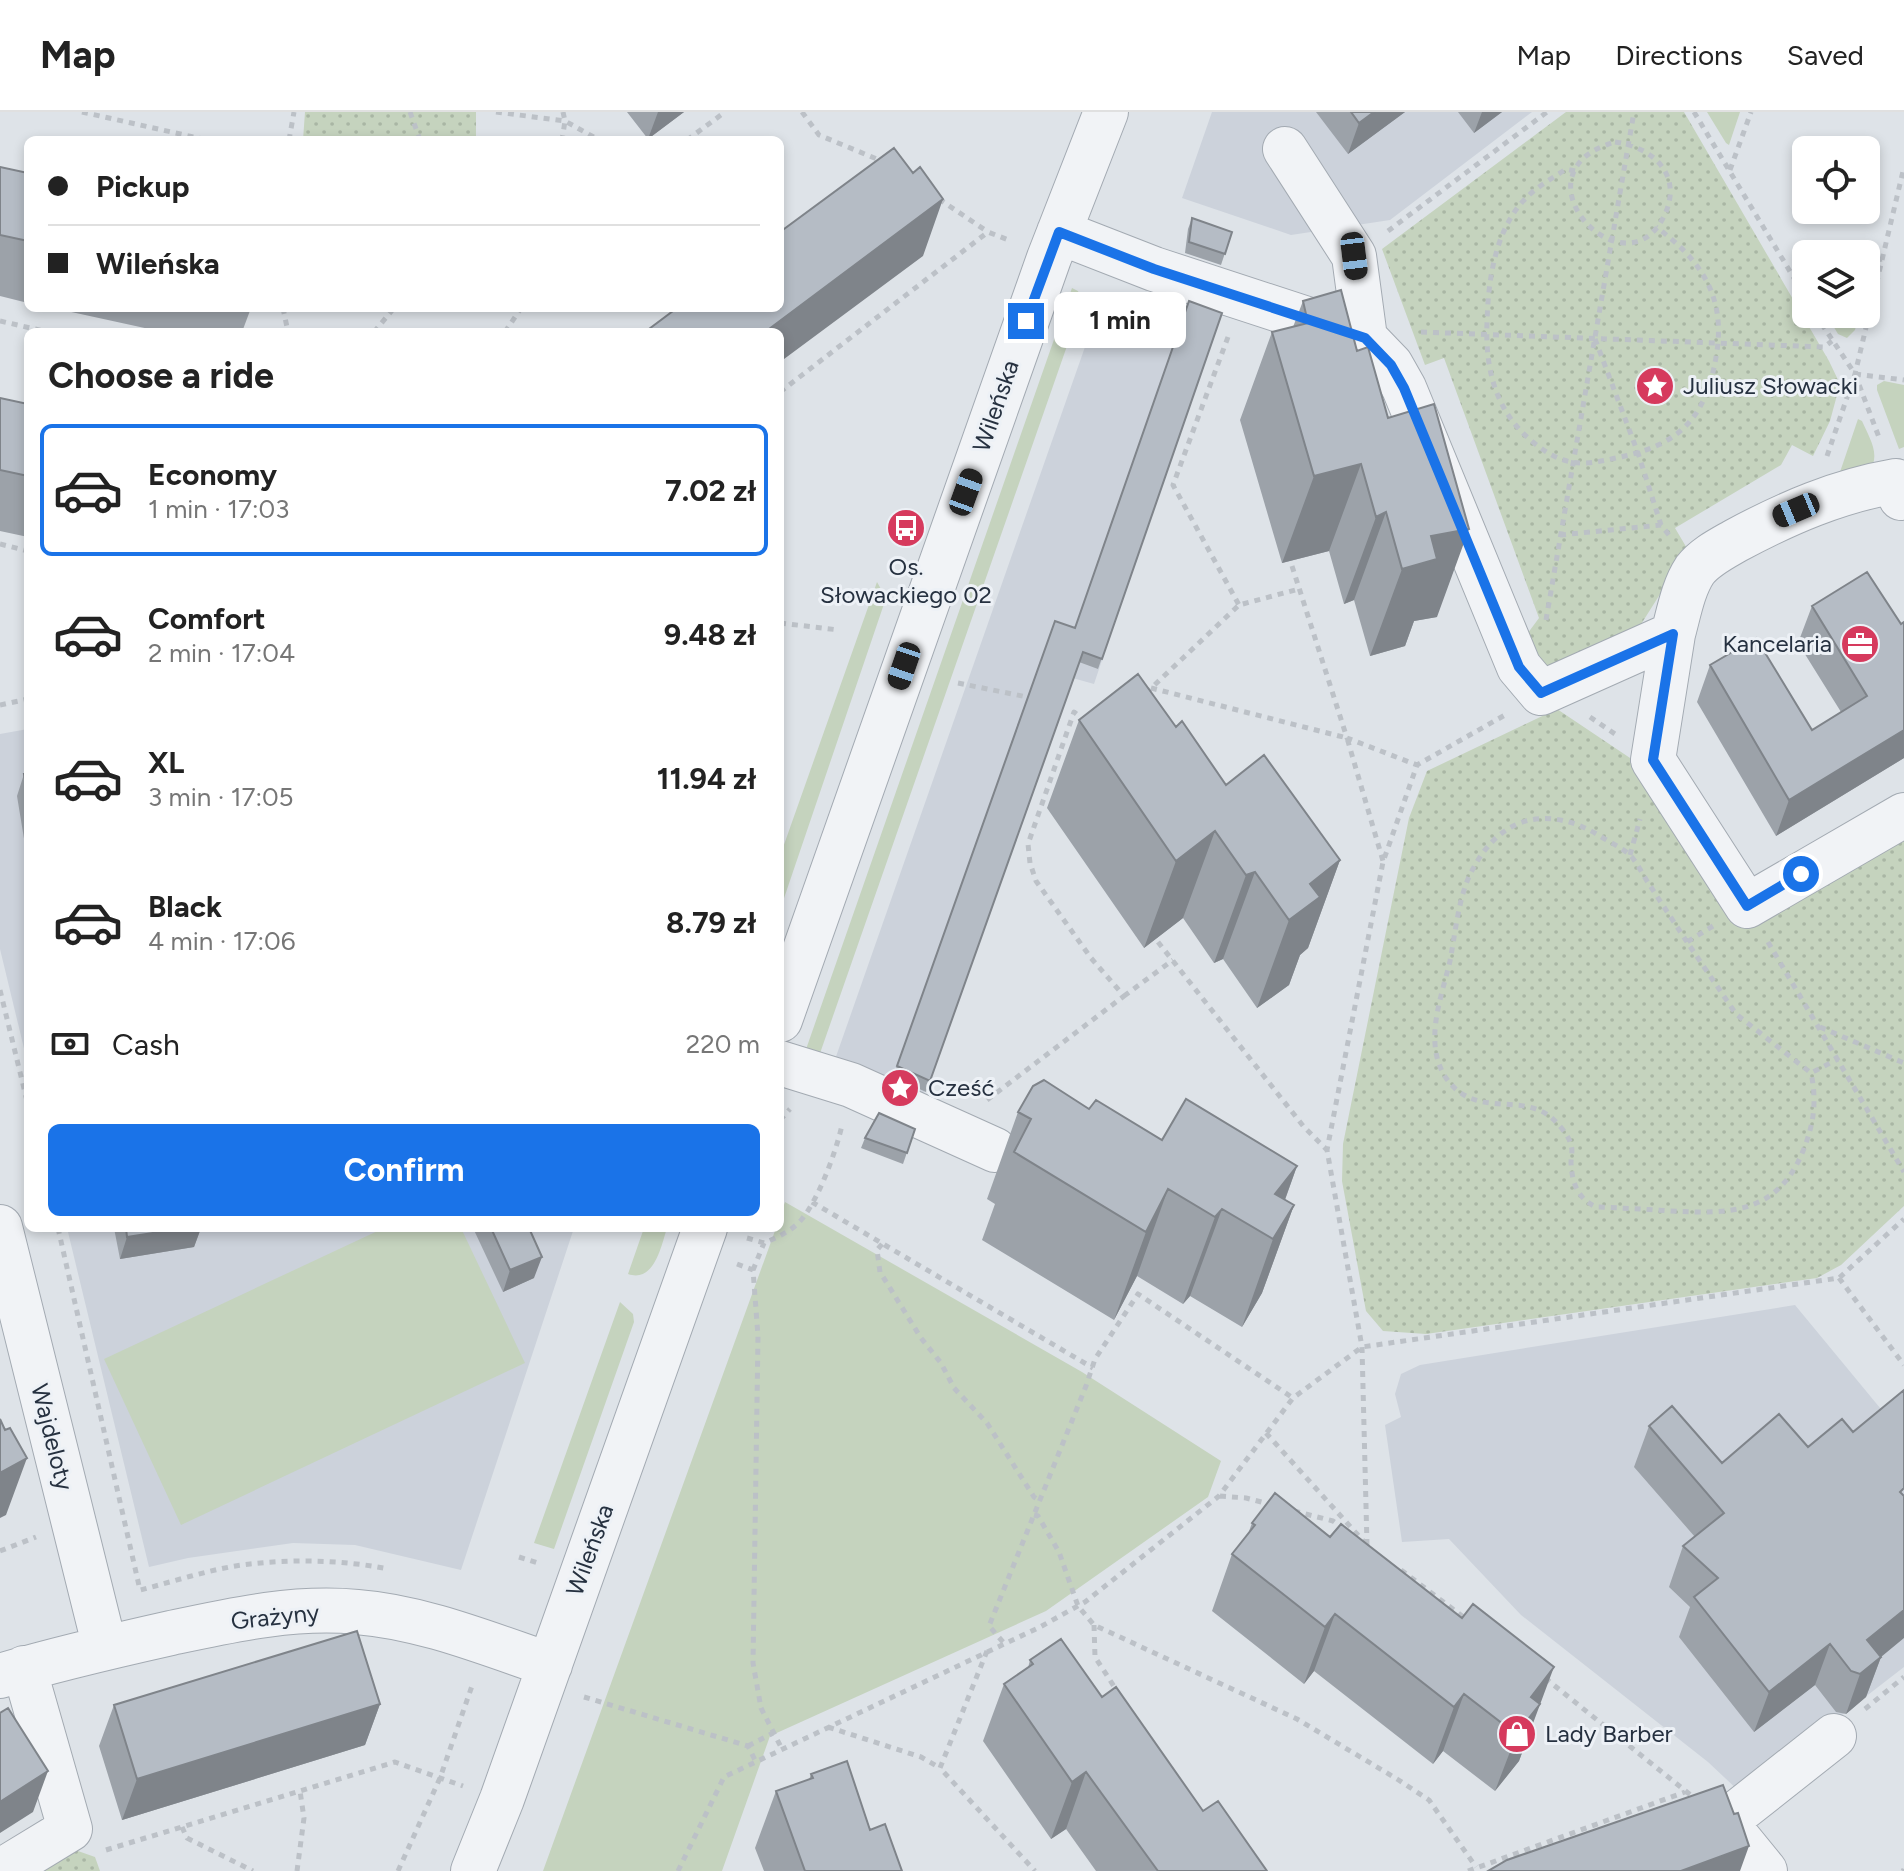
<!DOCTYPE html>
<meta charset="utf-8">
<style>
:root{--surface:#fff;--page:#f2f2f2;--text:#222;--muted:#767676;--line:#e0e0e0;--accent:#1a73e8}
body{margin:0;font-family:Figtree,sans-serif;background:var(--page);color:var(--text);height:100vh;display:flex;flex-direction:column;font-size:30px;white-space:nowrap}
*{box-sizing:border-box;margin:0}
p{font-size:26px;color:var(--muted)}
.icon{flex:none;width:44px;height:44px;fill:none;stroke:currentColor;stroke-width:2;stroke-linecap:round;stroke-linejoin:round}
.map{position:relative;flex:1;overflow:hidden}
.drawer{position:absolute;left:24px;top:216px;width:760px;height:904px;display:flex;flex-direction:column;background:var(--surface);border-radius:12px;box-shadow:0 4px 12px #0003}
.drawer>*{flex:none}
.top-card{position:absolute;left:24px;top:24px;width:760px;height:176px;border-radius:12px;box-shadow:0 4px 12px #0003;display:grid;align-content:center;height:176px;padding:0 24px;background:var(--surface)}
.fabs{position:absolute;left:1792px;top:24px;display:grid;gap:16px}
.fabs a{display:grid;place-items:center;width:88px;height:88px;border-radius:12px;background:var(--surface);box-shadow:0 4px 12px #0003;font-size:40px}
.end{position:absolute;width:36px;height:36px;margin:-18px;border:10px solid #1a73e8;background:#fff;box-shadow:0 0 0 4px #fff}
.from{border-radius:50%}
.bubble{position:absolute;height:56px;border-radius:12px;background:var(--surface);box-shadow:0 4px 12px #0003;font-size:26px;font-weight:700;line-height:56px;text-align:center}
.car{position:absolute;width:24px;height:48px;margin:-24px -12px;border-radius:10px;box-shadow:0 0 6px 2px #0007;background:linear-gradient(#222 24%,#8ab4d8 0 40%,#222 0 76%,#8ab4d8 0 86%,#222 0)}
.top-card b{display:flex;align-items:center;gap:28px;height:76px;font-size:30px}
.top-card b+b{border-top:2px solid var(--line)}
.top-card i{width:20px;height:20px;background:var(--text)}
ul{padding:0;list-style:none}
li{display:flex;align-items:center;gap:24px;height:132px;margin:0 16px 12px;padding:0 8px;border:4px solid transparent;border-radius:12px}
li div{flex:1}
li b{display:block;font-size:30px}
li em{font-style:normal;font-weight:700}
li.on{border-color:var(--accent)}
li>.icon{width:72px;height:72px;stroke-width:1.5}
h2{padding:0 24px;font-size:36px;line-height:96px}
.pay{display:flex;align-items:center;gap:20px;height:88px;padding:0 24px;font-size:30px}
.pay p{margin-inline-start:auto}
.button{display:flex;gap:16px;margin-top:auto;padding:16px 24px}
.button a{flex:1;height:92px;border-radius:12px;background:var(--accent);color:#fff;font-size:32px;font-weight:700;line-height:92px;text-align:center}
header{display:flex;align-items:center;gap:48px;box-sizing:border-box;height:112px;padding:0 40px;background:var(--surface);border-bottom:2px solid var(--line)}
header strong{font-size:38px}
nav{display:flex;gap:44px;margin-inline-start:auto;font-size:28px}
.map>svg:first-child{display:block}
.built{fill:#ccd2db}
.green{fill:#c5d3be}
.park{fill:url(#park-dots)}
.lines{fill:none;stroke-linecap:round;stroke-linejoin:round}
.minor-casing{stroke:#a3aab2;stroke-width:46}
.path{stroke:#bcc1c7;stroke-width:5;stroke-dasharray:6 6;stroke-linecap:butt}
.minor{stroke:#f1f3f6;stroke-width:44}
.wall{fill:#9ca2a9}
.shaded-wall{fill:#7f848a}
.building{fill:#b5bcc5;stroke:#7f848a;stroke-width:2}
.route{stroke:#1a73e8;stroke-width:10}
.labels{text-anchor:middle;stroke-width:6;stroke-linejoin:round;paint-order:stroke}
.poi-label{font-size:24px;fill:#263140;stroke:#edf1f6;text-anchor:start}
.street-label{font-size:24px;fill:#263140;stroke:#edf1f6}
</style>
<header>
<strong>Map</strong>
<nav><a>Map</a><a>Directions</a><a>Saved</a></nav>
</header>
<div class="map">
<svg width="1904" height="1759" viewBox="0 0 1904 1759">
<defs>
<pattern id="park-dots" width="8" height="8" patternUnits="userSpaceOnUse" patternTransform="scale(2)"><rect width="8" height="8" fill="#c5d3be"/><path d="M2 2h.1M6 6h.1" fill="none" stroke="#a9b6a4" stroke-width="1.8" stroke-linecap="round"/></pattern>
</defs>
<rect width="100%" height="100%" fill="#dee3e8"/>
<path class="built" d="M1212 0H1532L1390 108 1291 123 1182 86Z
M1099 195 1208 232 1094 572 1069 565 922 987 832 956Z
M28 617V953L0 837V622Z
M67 1116H574L461 1458 355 1433 293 1431 188 1446 149 1455Z
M1795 1193 1904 1325V1555L1741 1681 1708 1650 1521 1503 1449 1427 1402 1430 1385 1313 1401 1305 1395 1282 1401 1262 1420 1253Z"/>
<path class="green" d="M1707 0H1740L1729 33 1726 31Z
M1072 176 1078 179 1082 191 818 947 804 943Z
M1826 202H1859L1855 218 1847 226 1838 222Z
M1884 269 1904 273V335L1899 337 1877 278V273Z
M1858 307 1862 309C1868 323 1878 338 1873 352L1841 364 1840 360Z
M877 470 886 486 780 798V744Z
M785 1090 1082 1260 1221 1349 1208 1385 1046 1499 770 1624 722 1759H543L776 1116H780V1104Z
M384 1116H461L525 1251 181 1413 104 1247Z
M644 1116H667C661 1135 654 1171 628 1162Z
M620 1190 633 1202 634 1210 554 1437 534 1431Z"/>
<path class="park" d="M305 0H476V28H303Z
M1566 0H1684L1829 249 1840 272 1830 309 1813 344 1792 333 1781 353 1675 416 1688 438 1638 517 1547 555 1522 529 1539 506 1444 246 1425 253 1382 137Z
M1557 597 1642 654 1739 811 1904 718V1094L1841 1153 1817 1166 1426 1222 1383 1219 1366 1199 1342 1069 1343 1032 1409 706 1427 659Z
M78 1739 95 1745 100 1759H19L59 1740Z"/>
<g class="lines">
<g class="minor-casing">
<path id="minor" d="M1285 37 1354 144 1365 226
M1059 120 1154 157 1365 226 1391 253 1404 276 1519 555 1541 581 1673 522C1679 500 1683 476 1695 458 1705 445 1721 437 1735 429 1787 401 1838 379 1896 369L1901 386
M1673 522 1653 648 1747 794 1904 703
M780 908 1049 146 1106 0
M780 951 851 973 995 1038
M0 1115 105 1536
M0 1564C56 1547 113 1534 171 1521 232 1508 294 1494 357 1500 422 1505 488 1532 550 1553
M1 1759 70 1717 24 1556
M473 1759 502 1687 705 1116
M1765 1759 1725 1710 1834 1624"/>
</g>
<path class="path" d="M82 0 207 28
M410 0 420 28
M496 0 565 9 562 28
M563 0 565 9 599 28
M802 0 819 23 884 50
M1694 0 1806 186
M289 28 294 0
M687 28 725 0
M1615 30C1657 36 1685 67 1662 108 1621 181 1509 60 1615 30Z
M1730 58 1751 0
M1575 59 1566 57C1553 66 1538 74 1527 85 1495 116 1488 169 1487 211 1485 260 1497 304 1538 334 1551 344 1565 351 1583 351 1596 351 1611 347 1625 344 1686 330 1708 299 1717 239 1725 183 1700 147 1656 115
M939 87 988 120
M1388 119 1547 0
M1866 150 1882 147
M1793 164 1806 161
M283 196 288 220
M1815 202 1855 262 1880 328
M0 209 48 220
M374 220 394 196
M505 220 521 196
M1421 220 1824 235 1832 229
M1228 225 1173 373 1239 493
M1595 227 1638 341 1661 413 1669 423
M1855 262 1904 268
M780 280 988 120 1011 129
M1827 344 1855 262 1904 55
M1560 423 1661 413
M0 432 28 439
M1292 454 1347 626 1417 653
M1546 508 1634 0
M780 511 839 518
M958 571 1032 586
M1151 576 1347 626 1383 749
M1146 581 1239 493 1299 477
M0 593 28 587
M1590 605 1615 622
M1630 743 1640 707
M1713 814 1687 830 1736 902 1811 961 1838 947
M1158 830 1304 1015 1327 1038
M1687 830C1674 810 1660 789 1647 769 1642 761 1637 751 1631 744 1623 736 1609 730 1600 724 1544 690 1495 706 1468 767 1458 791 1455 823 1450 849 1441 887 1423 931 1446 966 1476 1009 1523 978 1554 1008 1561 1015 1569 1024 1571 1033 1573 1038 1571 1046 1571 1051 1572 1071 1578 1087 1596 1095 1621 1096 1645 1097 1670 1099 1728 1102 1777 1103 1803 1039 1814 1012 1817 989 1811 961
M1768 830 1904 1060
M0 878 28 993
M1124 884 1173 848
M1820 915 1904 951
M987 988 1124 884 1091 846 1036 769 1030 751 1028 732 1074 600 1086 610
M780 1008 790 997
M812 1090 1093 1256
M58 1116 140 1478C176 1469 213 1456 250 1452 295 1447 344 1448 388 1457
M747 1126 764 1131C778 1125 792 1119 802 1107 819 1086 836 1040 842 1013
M882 1132 877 1138 880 1160 921 1226 941 1251 954 1276 987 1311 1034 1385 1040 1389
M737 1152 753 1158 758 1224 753 1551 761 1596 782 1637
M753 1158 764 1131
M1839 1166 1904 1253
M1266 1321 1366 1432
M1220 1384 1246 1386 1273 1393
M1294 1399 1333 1409 1344 1417
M1034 1403 1038 1404 1059 1440 1078 1494 1094 1513 1297 1607 1397 1667 1429 1688 1476 1755
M1367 1433 1362 1235 1327 1038 1383 750 1417 653 1505 603
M0 1439 36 1425
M519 1445 541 1452
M1401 1458 1466 1507
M1094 1513 1095 1545 1117 1579
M1003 1530 989 1514 1086 1274 1095 1247 1138 1182 1293 1286
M987 1539 940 1656 1035 1759
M1545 1566 1693 1685
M584 1585 748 1634 756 1650
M1865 1597 1904 1565
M828 1615 921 1645 940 1656
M748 1634 773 1621
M182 1715 187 1726 253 1759
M106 1738 395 1650 463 1674
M297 1759 304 1706 300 1679
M398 1759 440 1666 473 1571
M678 1759 724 1665 1040 1515 1085 1490 1219 1384 1293 1286 1362 1235 1839 1166 1904 1107
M1468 1759 1685 1680
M1903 1759 1904 1757"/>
<use href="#minor" class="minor"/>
</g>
<path class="wall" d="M627 0H684L648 27Z
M1316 0H1405L1348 42Z
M1458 0H1502L1474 21Z
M0 55 28 61V191L0 184Z
M1192 106 1232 120 1221 153 1185 141 1188 117Z
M1303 189 1357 239 1437 505 1414 509 1405 534 1370 544 1354 488 1344 492 1329 439 1282 451 1240 308 1272 220 1293 215Z
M53 196H251L242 220H163Z
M1222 201 1098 557 1079 550 926 980 893 965 1055 509 1075 516Z
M0 286 28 292V425L0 419Z
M1812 494 1901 512 1904 510V646L1776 724 1697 590 1710 553 1812 618 1841 600 1798 531Z
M1079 608 1176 615 1226 673 1340 748 1308 836 1300 843 1289 873 1257 896 1223 847 1214 851 1183 806 1144 836 1047 696Z
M24 662H28V751L17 684Z
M1089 997 1162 1028 1297 1054 1285 1088 1294 1093 1262 1181 1242 1215 1190 1184 1183 1192 1137 1164 1114 1208 982 1128 995 1092 987 1087 1018 1000Z
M915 1017 903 1052 861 1036 865 1026Z
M114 1116H201L194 1135 120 1147Z
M473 1116H529L534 1166 503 1180Z
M1649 1314 1881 1545 1866 1585 1846 1602 1836 1600 1815 1573 1754 1620 1679 1525 1690 1495 1669 1475 1683 1434 1695 1425 1634 1355Z
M1252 1411 1534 1612 1531 1616 1519 1649 1495 1679 1443 1639 1433 1652 1314 1559 1304 1572 1212 1499 1232 1442 1248 1422Z
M1030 1548 1102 1585 1203 1699 1267 1759H1096L1066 1717 1051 1727 983 1629 1004 1572 1028 1556Z
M380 1592 365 1633 122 1708 99 1634 114 1593Z
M811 1662 870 1718 902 1759H764L755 1736 776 1679 809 1668Z"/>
<path class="shaded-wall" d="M658 0H684L648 27Z
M1374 0H1405L1348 42 1359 11Z
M1482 0H1502L1474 21Z
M943 87 923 144 780 250V220H765Z
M1361 352 1329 439 1282 451 1314 364Z
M1386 400 1354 488 1344 492 1376 405Z
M1469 417 1437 505 1414 509 1405 534 1370 544 1402 457 1431 424Z
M1904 618V646L1776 724 1789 688Z
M1215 719 1183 806 1144 836 1176 749Z
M1340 748 1308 836 1300 843 1289 873 1257 896 1289 808 1310 772Z
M1255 760 1223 847 1214 851 1246 763Z
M1297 1054 1271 1126 1275 1082Z
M1168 1077 1137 1164 1114 1208 1146 1120Z
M1294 1093 1262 1181 1242 1215 1273 1127Z
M1222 1097 1190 1184 1183 1192 1215 1105Z
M185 1116H201L194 1135 120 1147 127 1125Z
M542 1145 534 1166 503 1180 510 1158Z
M27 1346 6 1403 0 1406V1361Z
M1904 1498V1526L1881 1545 1866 1585 1846 1602 1860 1562 1867 1528Z
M1335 1502 1314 1559 1304 1572 1325 1515Z
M1830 1532 1815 1573 1754 1620 1769 1580Z
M1554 1555 1519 1649 1495 1679 1531 1585Z
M1464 1582 1443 1639 1433 1652 1454 1595Z
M380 1592 365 1633 122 1708 137 1667Z
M48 1659 33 1700 0 1721V1690Z
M1086 1660 1066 1717 1051 1727 1072 1670Z
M1749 1734 1740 1759H1681Z"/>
<path class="building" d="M1351 0H1374L1359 11Z
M894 36 913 61 920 55 943 87 765 220H645L677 196H780V120Z
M0 55 28 61V129L0 123Z
M1192 106 1232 120 1225 142 1189 130Z
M1341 178 1357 239 1368 235 1388 306 1434 292 1469 417 1431 424 1437 447 1402 457 1386 400 1376 405 1361 352 1314 364 1272 220 1308 211 1303 189Z
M1189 189 1222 201 1102 547 1083 540 930 969 897 954 1055 509 1075 516Z
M0 286 28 292V364L0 358Z
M1867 460 1901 512 1904 510V618L1789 688 1710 553 1756 526 1812 618 1867 584 1812 494Z
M1138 562 1176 615 1182 609 1226 673 1264 643 1340 748 1310 772 1320 785 1289 808 1255 760 1246 763 1215 719 1176 749 1079 608Z
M24 662H28V683Z
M1044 968 1089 997 1096 988 1162 1028 1186 987 1297 1054 1275 1082 1294 1093 1273 1127 1222 1097 1215 1105 1168 1077 1146 1120 1014 1040 1031 1007 1018 1000 1033 974Z
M879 1001 915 1017 907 1041 865 1026Z
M126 1116H185L127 1125Z
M491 1116H529L542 1145 510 1158Z
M1904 1278V1376L1900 1380 1904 1384V1498L1867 1528 1881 1545 1860 1562 1851 1559 1830 1532 1769 1580 1694 1485 1718 1466 1683 1434 1724 1401 1649 1314 1672 1294 1722 1351 1779 1302 1808 1335 1842 1307 1853 1320Z
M0 1307 5 1318 10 1316 27 1346 0 1361Z
M1275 1381 1330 1425 1341 1412 1462 1506 1473 1492 1554 1555 1531 1585 1540 1592 1516 1622 1464 1582 1454 1595 1335 1502 1325 1515 1232 1442 1255 1413 1252 1411Z
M357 1519 380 1592 137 1667 114 1593Z
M1061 1527 1102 1585 1116 1575 1203 1699 1218 1689 1267 1759H1158L1086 1660 1072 1670 1004 1572 1033 1552 1030 1548Z
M8 1596 48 1659 0 1690V1601Z
M847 1649 870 1718 885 1712 902 1759H805L776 1679 813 1666 811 1662Z
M1723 1673 1734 1702 1738 1701 1749 1734 1681 1759H1488L1507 1748Z"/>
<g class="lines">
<path class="route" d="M1026 209 1059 120 1154 157 1365 226 1391 253 1404 276 1519 555 1541 581 1673 522 1653 648 1747 794 1801 762"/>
</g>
<defs>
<g id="sight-disc" transform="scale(2)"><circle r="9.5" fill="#d63a5d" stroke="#edf1f6"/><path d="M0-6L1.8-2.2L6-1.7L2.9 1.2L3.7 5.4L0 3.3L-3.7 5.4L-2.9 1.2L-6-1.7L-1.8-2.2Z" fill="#fff"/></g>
<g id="bus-disc" transform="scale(2)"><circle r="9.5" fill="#d63a5d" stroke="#edf1f6"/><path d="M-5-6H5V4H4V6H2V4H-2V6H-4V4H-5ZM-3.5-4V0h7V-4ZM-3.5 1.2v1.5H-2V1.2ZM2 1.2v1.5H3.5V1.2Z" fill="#fff"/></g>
<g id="office-disc" transform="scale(2)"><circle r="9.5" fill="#d63a5d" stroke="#edf1f6"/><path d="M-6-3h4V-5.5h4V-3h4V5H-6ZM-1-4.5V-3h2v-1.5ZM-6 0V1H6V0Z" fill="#fff"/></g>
<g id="shop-disc" transform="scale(2)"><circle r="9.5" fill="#d63a5d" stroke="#edf1f6"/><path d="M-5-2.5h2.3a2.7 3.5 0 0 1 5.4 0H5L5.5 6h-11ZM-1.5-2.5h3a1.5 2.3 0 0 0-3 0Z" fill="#fff"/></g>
</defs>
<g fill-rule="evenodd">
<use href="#sight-disc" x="1655" y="274"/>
<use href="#bus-disc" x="906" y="416"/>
<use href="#office-disc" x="1860" y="532"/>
<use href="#sight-disc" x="900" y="976"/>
<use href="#shop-disc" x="1517" y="1622"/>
</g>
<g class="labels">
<g class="poi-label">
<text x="1683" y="282">Juliusz Słowacki</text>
<text x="906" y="463" text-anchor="middle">Os.<tspan x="906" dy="28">Słowackiego 02</tspan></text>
<text x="1832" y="540" text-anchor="end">Kancelaria</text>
<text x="928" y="984">Cześć</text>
<text x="1545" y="1630">Lady Barber</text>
</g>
<g class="street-label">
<text transform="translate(996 294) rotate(-71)" y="8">Wileńska</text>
<text transform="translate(52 1325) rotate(76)" y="8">Wajdeloty</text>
<text transform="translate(590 1438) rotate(-70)" y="8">Wileńska</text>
<text transform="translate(275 1505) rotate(-6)" y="8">Grażyny</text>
</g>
</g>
</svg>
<div class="fabs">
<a><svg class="icon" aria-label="locate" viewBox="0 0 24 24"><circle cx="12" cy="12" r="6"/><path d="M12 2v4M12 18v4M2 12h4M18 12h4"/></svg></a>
<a><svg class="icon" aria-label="layers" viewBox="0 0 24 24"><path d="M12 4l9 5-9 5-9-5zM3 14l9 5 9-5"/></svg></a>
</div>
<i class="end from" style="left:1801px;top:762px"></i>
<i class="end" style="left:1026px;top:209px"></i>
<div class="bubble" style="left:1054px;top:180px;width:132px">1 min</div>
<i class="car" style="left:1354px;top:144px;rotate:173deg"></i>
<i class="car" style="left:966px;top:380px;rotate:20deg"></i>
<i class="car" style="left:1796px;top:398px;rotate:247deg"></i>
<i class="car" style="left:904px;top:554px;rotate:199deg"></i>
<div class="top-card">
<b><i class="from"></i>Pickup</b>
<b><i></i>Wileńska</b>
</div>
<section class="drawer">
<h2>Choose a ride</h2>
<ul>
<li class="on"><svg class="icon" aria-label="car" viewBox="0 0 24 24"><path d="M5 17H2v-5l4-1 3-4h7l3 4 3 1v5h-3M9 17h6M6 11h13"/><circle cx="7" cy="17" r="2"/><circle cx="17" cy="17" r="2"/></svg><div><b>Economy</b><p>1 min · 17:03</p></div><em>7.02 zł</em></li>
<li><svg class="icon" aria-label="car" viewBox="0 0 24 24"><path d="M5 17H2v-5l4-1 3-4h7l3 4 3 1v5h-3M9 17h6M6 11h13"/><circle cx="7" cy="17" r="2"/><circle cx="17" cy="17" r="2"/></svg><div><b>Comfort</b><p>2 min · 17:04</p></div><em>9.48 zł</em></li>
<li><svg class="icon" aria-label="car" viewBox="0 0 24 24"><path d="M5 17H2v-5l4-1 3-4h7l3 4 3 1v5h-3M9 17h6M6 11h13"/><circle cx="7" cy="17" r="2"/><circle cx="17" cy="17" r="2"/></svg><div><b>XL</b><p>3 min · 17:05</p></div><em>11.94 zł</em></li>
<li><svg class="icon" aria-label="car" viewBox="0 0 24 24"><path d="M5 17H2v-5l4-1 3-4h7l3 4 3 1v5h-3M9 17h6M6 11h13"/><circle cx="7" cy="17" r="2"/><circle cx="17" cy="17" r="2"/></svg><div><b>Black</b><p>4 min · 17:06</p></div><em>8.79 zł</em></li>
</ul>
<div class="pay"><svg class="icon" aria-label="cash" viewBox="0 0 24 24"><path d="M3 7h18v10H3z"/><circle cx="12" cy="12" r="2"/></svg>Cash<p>220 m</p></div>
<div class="button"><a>Confirm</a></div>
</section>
</div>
